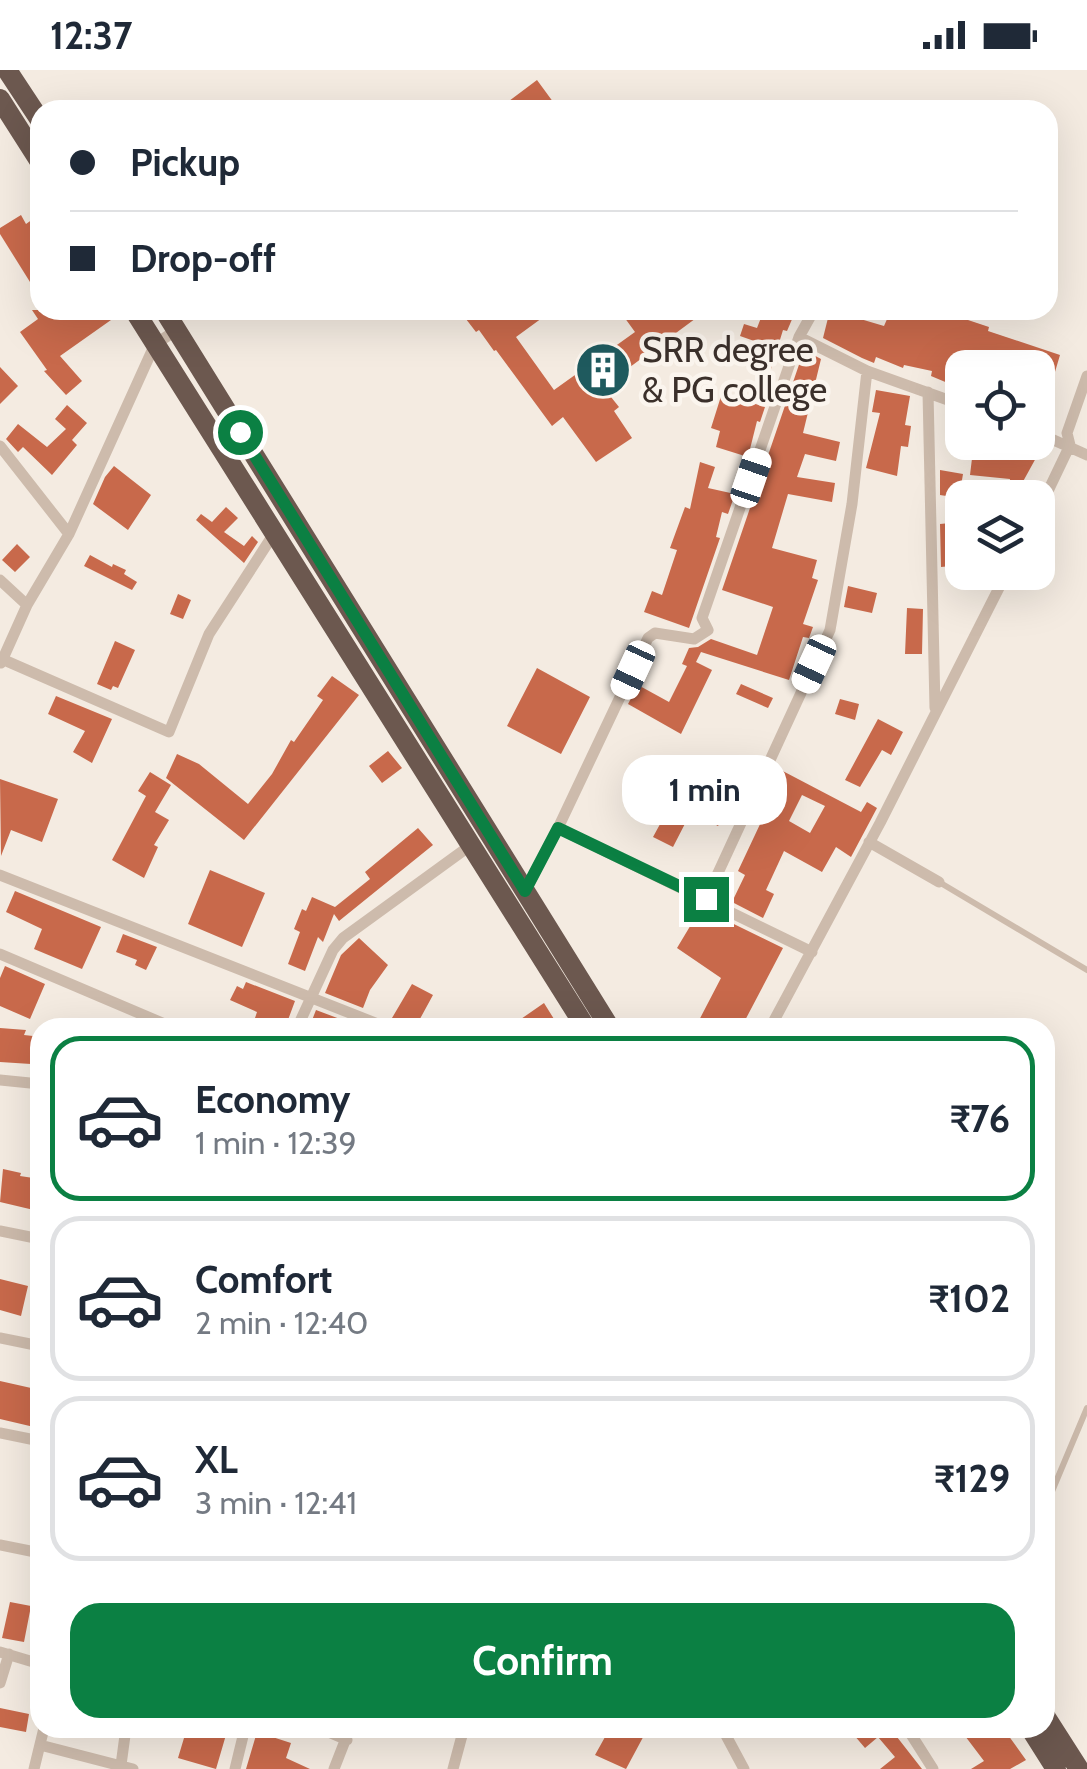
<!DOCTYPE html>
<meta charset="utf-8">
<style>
:root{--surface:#fff;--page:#f6f6f7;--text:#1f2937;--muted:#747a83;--line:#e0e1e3;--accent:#0b8043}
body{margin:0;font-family:Cabin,sans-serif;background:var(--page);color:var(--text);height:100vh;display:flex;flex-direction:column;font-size:38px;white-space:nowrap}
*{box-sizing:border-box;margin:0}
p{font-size:32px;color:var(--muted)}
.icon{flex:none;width:55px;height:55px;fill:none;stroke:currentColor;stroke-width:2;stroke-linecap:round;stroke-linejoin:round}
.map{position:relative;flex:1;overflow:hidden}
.sheet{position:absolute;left:30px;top:948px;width:1025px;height:720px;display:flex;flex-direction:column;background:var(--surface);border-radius:30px;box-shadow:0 10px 40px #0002}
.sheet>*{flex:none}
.hud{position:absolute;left:30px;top:30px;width:1028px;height:220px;border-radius:30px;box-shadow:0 10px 40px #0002;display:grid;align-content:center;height:220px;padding:0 40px;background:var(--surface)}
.controls{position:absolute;left:945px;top:280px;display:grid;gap:20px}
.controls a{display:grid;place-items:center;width:110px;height:110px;border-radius:20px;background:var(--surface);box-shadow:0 10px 40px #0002;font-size:50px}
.end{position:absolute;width:45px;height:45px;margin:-22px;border:12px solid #0b8043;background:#fff;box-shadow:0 0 0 5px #fff}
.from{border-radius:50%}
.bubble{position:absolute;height:70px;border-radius:30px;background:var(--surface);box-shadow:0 10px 40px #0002;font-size:32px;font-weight:800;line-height:70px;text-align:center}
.car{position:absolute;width:30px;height:60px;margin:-30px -15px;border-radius:12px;box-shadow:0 0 8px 2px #0007;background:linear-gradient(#fff 24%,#345 0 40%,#fff 0 76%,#345 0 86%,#fff 0)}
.hud b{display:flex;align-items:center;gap:35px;height:95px;font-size:38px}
.hud b+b{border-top:2px solid var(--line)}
.hud i{width:25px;height:25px;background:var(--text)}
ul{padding:18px 0 0;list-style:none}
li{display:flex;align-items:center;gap:30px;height:165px;margin:0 20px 15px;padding:0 20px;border:5px solid var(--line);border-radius:30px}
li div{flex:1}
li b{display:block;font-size:38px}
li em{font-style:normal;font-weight:800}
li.active{border-color:var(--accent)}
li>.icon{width:90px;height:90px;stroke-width:1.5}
.primary-button{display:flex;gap:20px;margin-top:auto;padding:20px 40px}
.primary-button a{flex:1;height:115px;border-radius:30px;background:var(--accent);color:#fff;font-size:40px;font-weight:800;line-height:115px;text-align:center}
.status{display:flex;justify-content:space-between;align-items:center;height:70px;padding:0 50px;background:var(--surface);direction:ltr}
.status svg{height:28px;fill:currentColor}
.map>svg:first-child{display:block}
.building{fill:#c8694b;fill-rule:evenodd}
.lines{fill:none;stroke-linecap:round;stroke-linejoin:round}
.service{stroke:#cdbbac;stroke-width:6}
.minor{stroke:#cdbbac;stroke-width:11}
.trunk{stroke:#6c584f;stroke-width:20}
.route{stroke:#0b8043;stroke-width:12}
.labels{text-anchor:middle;stroke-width:9;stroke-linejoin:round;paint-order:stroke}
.poi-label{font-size:35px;fill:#3b302b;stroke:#fbf5ee;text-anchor:start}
</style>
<div class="status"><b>12:37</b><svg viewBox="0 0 49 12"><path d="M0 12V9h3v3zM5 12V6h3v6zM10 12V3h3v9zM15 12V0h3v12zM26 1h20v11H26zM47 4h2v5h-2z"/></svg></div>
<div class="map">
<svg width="1087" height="1699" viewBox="0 0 1087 1699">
<rect width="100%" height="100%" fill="#f4ebe1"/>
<path class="building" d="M537 10 559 40H497Z
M40 144V158L32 164 40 176V228L0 164V158L21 145 26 154Z
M32 240H104L111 250 60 286 82 311 66 325 44 301 47 300 20 262 38 249Z
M459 240H553L516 267 554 320 635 262 619 240H648L654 248 665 240H707L603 317 619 337 614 341 632 368 596 392 563 347 552 356 496 280 494 281 479 260 476 262Z
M764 240H796L787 261 783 260 771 299 749 290 757 272 740 266 744 254 757 258Z
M830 240 884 256 891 240H959L956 246 989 257 988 261 1060 285 1047 329 1038 326V298H962V319L931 306 932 301 904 295 903 298 876 287 874 293 862 288 823 268Z
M804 280 821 289 803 363 840 372 836 391 805 384 797 407 835 413 832 432 788 424 772 478 817 490 812 508 818 510 803 554 813 557 809 568 803 567 789 610 701 582 696 592 712 600 681 664 628 634 638 615 669 632 687 596 682 594 689 578 698 577 711 569 757 585 773 537 722 520Z
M0 297 18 316 0 334Z
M876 320 910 326 905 355 911 356 908 377 901 376 897 406 866 398 880 343 872 342Z
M722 323 765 337 760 352 757 351 748 387 716 377 720 361 711 358Z
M67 335 87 353 72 370 77 375 52 405 23 377 18 382 6 369 18 354 47 377 66 359 55 349Z
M974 372H1023L1042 377 1014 428H1008L1010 409 970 405Z
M700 392 715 397 708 418 735 424 728 444 722 442 716 467 720 468 689 558 644 542 652 521 662 525 677 480 670 478 685 437 690 439Z
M114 396 151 425 128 460 93 434 105 407Z
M940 400 963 404 959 428 940 425Z
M226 437 238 448 224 462 244 476 252 466 258 472 244 493 196 450 201 444 212 452Z
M961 452 962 495 941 497 940 454Z
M17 474 30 487 15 502 2 490Z
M90 485 112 497 113 494 126 500 124 504 137 512 132 520 84 496Z
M848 516 877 523 872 543 844 537Z
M178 524 191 530 183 549 170 544Z
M907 538 923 539 922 584H905Z
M115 571 135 580 118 618 113 616 111 620 97 614Z
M537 598 590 627 561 684 507 656Z
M332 606 359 625 244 770 166 708 177 684 199 694 248 734 272 704 291 670 294 672 323 630 317 626Z
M741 614 773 628 768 638 736 624Z
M56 626 112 649 92 693 73 682 85 661 48 644Z
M840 629 859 634 855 650 835 644Z
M878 649 903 662 891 685 882 680 860 717 845 710Z
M388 681 402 698 382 713 369 696Z
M777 698 861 742 867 732 877 738 851 787 836 777 822 802 784 781 766 820 774 824 763 848 732 832 745 805 738 801 779 714 771 710ZM802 725 825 736 810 763 789 751Z
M150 702 171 715 155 742 169 750 154 775 158 777 144 808 112 790 146 726 138 721Z
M0 709 58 729 42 772 11 760 1 786Z
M696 719 729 736 718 756 685 739Z
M671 734 690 744 673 777 653 767Z
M418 758 433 775 339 851 334 844 323 872 318 867 305 901 288 894 300 862 294 859 302 839 306 841 312 827 335 837 370 809 365 802Z
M210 800 265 823 242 877 188 854Z
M15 821 101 857 82 899 34 879 42 859 6 842Z
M701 838 783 878 741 958H695L721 908 677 878Z
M123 864 157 877 146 900 135 895 137 890 116 882Z
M359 868 388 895 370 920 363 938 325 923 341 885Z
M5 896 45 914 30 949 0 936V908Z
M246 912 295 931 285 958H269L254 951 257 942 230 930 237 916 243 919Z
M412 914 433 925 415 958 392 948Z
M544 933 554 949 542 958H508Z
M316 940 356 955 355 958H309Z
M0 958 26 960 24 965 33 966 31 994 0 992Z
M3 1099 21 1103 20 1106 40 1109 38 1141 0 1132Z
M0 1209 28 1216 21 1246 0 1240Z
M0 1311 40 1320 34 1357 0 1349Z
M10 1532 31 1536 24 1572 2 1568Z
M0 1638 29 1644 26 1662 0 1657Z
M187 1658H228L216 1699 178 1688Z
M610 1658H648L626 1699 595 1685Z
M848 1658H890L922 1699H880L895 1687 878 1667 865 1678Z
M959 1658H1003L1026 1690 1010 1699H971L984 1691Z
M257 1662 291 1673 286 1688 310 1699H246Z"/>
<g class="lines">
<path class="service" d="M939 812 1087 900
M1045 1438 1087 1338"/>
<path class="minor" d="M814 240 799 267 867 301 962 335
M928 322 935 638
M1038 363 1087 385
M0 376 69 464
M1038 442 1070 375 1067 363 1087 306
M0 510 27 535
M2 589 169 662 209 564 273 465
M1 593 27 535 69 464 155 274 177 260
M558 758 812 882
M869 772 939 812
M0 805 388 958
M525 821 558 758 648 568 655 563 694 569 708 560 702 548 799 267
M706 829 830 560 852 434 867 301
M0 884 174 958
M297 958 333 880 343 868 471 775
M770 958 880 753 1007 502
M0 1010 40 1014
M0 1161 40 1169
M0 1268 40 1276
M0 1363 40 1371
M0 1475 40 1483
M0 1582 40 1594
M0 1613 9 1584
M319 1658 347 1670
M722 1658 744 1699
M907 1658 933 1699
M40 1675 133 1699
M121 1695 126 1658
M34 1699 44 1658
M235 1699 245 1658
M334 1699 350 1658
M453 1699 464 1658"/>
<path class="trunk" d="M7 0 40 50
M0 29 40 92
M134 240 586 958
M164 240 610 958
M1045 1646 1079 1699
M1030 1658 1056 1699"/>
</g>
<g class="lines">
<path class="route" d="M240 362 525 821 558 758 706 829"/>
</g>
<defs>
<g id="building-disc" transform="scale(2.875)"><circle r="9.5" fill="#1f5a5e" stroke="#fbf5ee"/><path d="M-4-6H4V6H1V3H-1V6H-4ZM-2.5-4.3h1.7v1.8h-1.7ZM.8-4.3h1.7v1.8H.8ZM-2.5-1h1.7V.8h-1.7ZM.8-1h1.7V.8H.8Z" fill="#fff"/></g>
</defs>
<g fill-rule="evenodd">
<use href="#building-disc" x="603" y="300"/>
</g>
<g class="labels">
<g class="poi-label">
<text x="642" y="292">SRR degree<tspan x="642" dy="40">&amp; PG college</tspan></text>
</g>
</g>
</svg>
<div class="controls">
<a><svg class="icon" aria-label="locate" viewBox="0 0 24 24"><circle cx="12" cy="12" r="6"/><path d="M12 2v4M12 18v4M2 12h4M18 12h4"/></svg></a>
<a><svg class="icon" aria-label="layers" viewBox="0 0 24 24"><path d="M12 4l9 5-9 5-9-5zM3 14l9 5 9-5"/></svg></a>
</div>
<i class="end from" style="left:240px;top:362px"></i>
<i class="end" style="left:706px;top:829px"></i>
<div class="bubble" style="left:622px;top:685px;width:165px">1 min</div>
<i class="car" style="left:751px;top:408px;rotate:19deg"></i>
<i class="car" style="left:814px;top:594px;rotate:205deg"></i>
<i class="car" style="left:633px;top:600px;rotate:205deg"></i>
<div class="hud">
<b><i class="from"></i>Pickup</b>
<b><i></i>Drop-off</b>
</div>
<section class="sheet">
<ul>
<li class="active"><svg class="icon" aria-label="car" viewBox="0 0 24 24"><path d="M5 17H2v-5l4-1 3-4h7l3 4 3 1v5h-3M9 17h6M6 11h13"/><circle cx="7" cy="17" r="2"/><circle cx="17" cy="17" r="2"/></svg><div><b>Economy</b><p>1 min · 12:39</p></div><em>₹76</em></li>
<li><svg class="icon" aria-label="car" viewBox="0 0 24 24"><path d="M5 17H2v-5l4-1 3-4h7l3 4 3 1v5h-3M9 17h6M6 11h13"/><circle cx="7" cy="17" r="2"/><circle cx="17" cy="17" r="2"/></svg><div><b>Comfort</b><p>2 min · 12:40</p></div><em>₹102</em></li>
<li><svg class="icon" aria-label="car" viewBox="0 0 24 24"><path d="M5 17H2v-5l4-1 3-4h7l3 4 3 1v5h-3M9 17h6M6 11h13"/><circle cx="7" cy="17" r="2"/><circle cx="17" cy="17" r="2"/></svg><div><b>XL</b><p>3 min · 12:41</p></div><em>₹129</em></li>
</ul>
<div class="primary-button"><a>Confirm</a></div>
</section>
</div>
